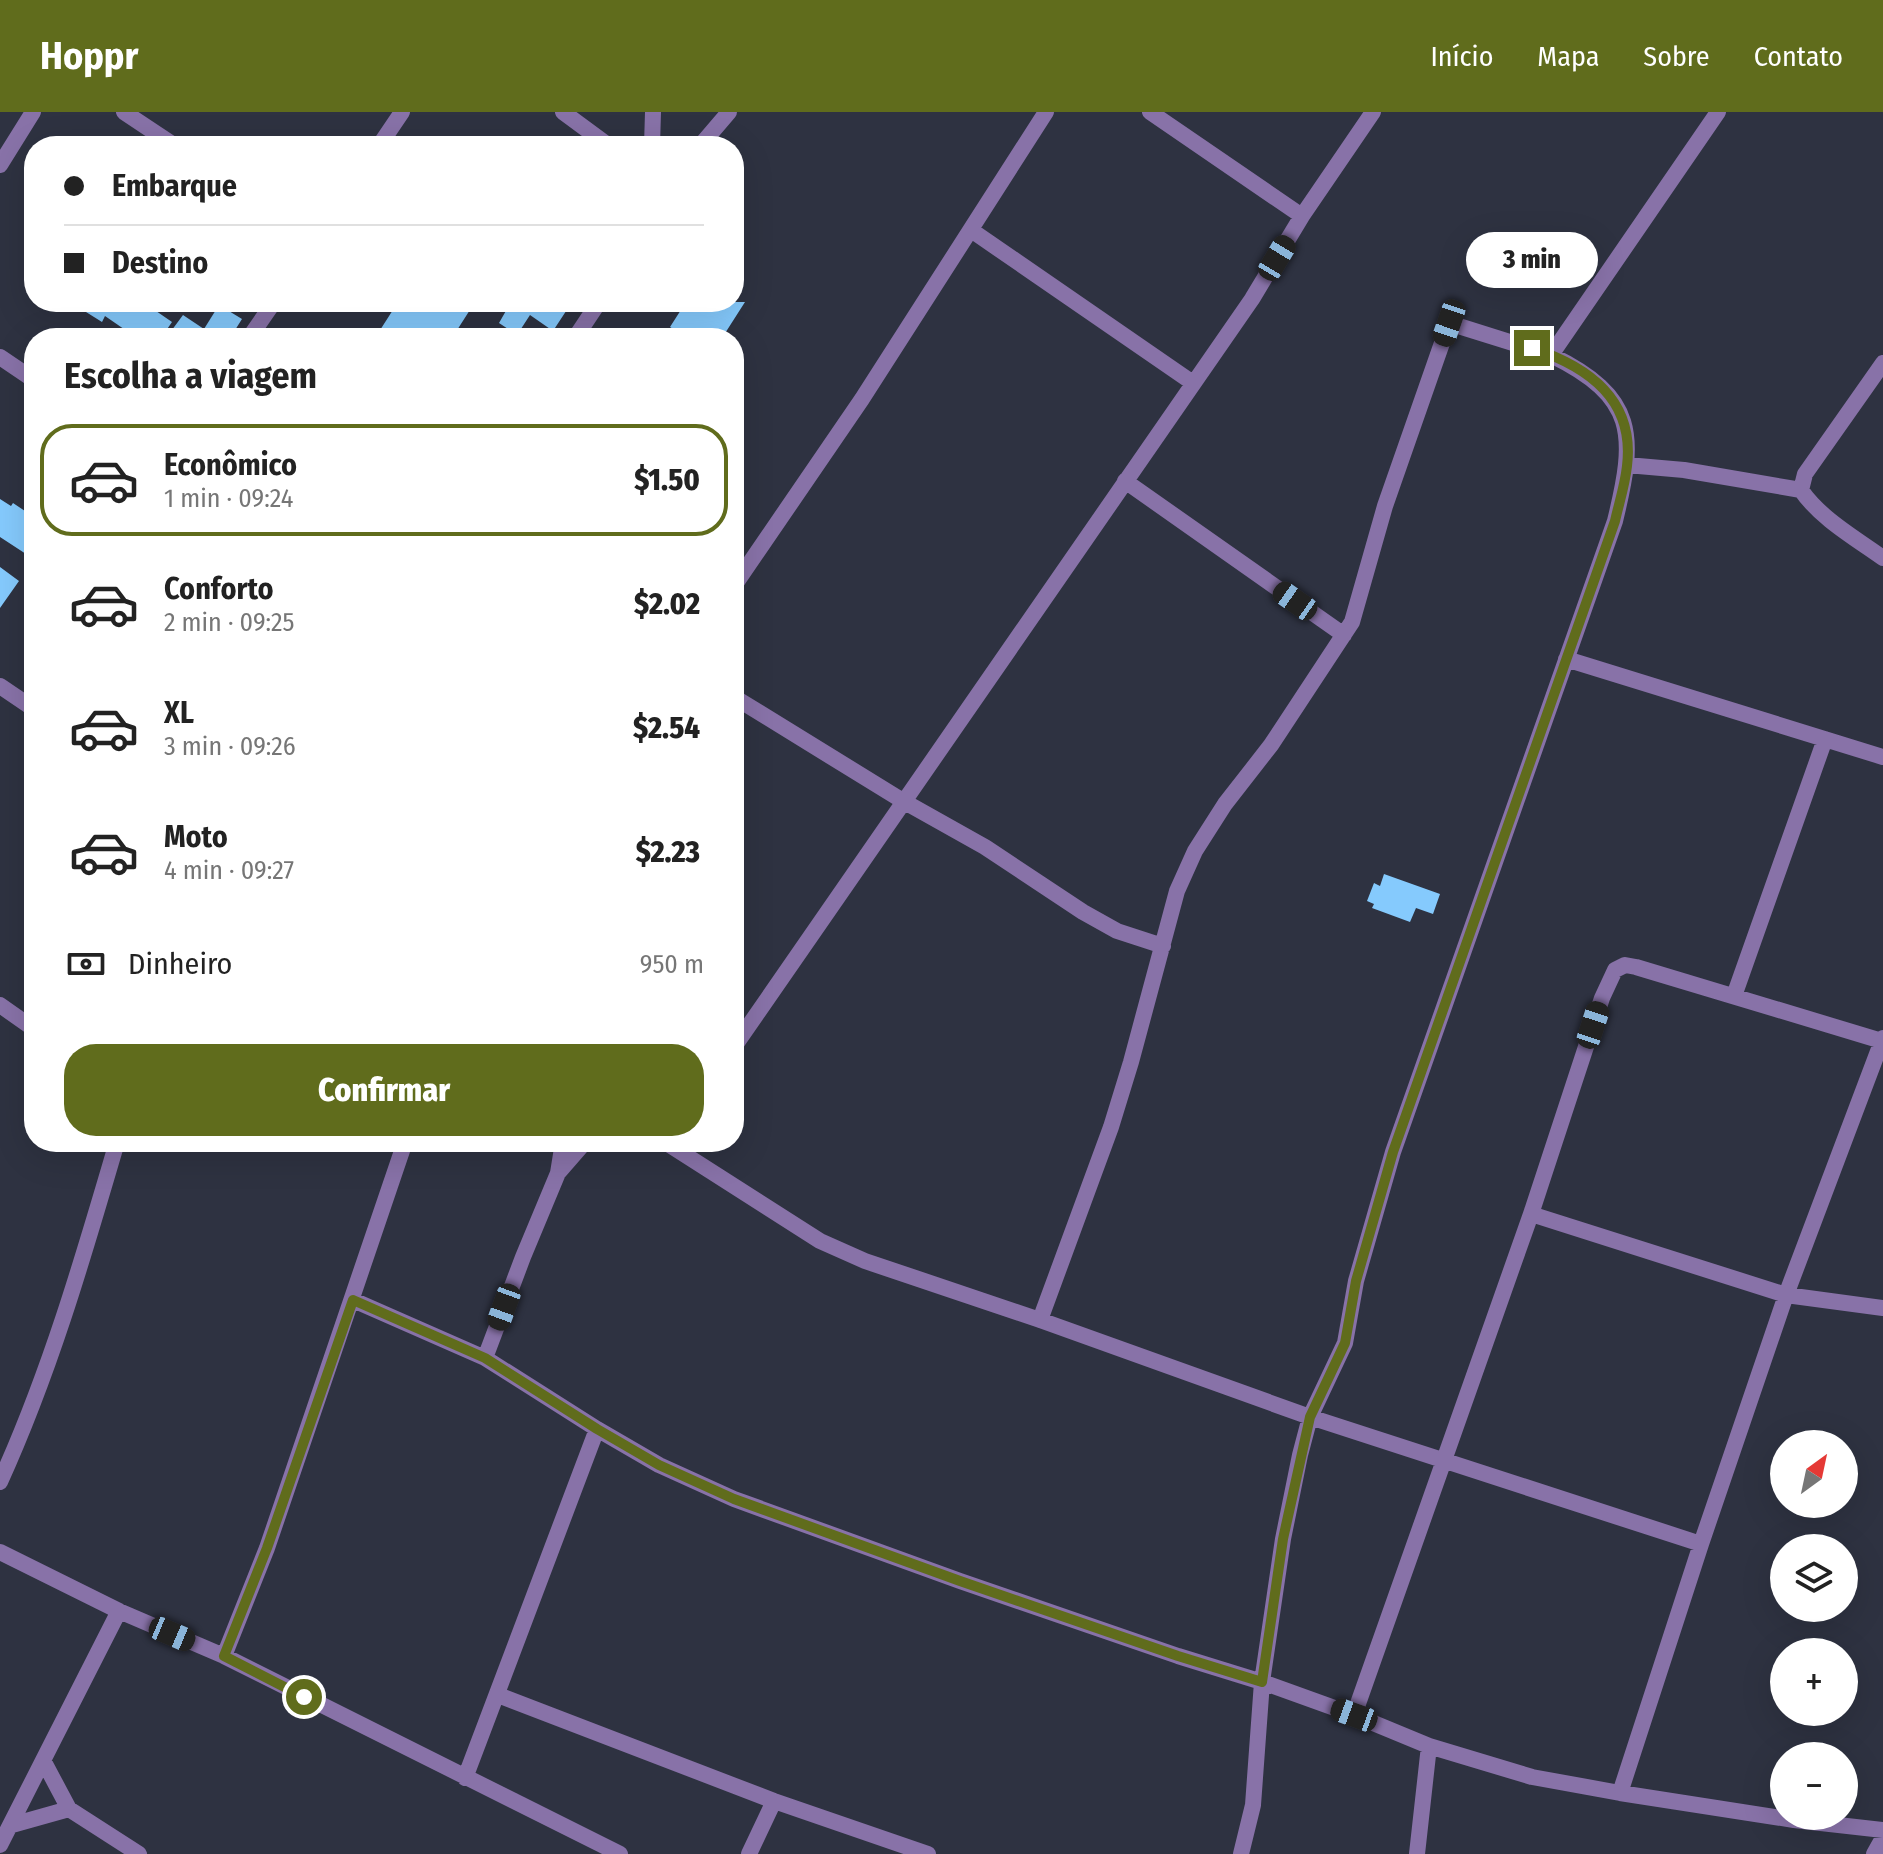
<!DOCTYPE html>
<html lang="pt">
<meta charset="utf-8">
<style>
:root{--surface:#fff;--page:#f2f2f2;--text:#222;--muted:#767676;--line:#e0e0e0;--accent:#606c1c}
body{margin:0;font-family:"Fira Sans Condensed",sans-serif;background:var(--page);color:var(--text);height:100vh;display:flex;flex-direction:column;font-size:30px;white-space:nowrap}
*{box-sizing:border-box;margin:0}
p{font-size:26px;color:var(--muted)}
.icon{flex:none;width:44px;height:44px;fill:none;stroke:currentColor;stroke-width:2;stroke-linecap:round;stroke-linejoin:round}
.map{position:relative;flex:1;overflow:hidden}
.panel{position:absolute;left:24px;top:216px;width:720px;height:824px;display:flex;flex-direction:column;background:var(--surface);border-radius:32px;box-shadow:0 8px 32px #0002}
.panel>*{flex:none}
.guide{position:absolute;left:24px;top:24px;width:720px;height:176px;border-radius:32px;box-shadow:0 8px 32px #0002;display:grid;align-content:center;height:176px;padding:0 40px;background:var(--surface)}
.needle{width:52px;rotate:33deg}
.tools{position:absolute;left:1770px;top:1318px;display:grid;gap:16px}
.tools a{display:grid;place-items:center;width:88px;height:88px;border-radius:50%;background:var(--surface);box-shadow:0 8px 32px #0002;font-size:40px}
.end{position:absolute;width:36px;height:36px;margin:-18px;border:10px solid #606c1c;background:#fff;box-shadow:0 0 0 4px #fff}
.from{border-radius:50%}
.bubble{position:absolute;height:56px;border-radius:28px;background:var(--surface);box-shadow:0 8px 32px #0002;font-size:26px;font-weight:800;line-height:56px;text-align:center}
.car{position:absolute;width:24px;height:48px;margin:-24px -12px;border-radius:10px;box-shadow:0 0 6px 2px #0007;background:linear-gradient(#222 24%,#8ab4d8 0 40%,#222 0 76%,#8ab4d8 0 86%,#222 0)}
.guide b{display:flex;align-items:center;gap:28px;height:76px;font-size:30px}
.guide b+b{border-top:2px solid var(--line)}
.guide i{width:20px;height:20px;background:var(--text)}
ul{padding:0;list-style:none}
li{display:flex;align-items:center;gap:24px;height:112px;margin:0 16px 12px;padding:0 24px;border:4px solid transparent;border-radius:32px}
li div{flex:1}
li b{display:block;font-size:30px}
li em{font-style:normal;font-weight:800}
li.active{border-color:var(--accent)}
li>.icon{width:72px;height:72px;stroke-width:1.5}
h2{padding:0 40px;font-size:36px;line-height:96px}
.pay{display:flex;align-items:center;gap:20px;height:88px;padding:0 40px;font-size:30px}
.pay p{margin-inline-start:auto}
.button{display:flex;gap:16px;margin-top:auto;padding:16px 40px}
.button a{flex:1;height:92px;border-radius:32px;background:var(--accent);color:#fff;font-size:32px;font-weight:800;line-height:92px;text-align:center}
header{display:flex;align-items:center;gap:48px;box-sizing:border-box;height:112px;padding:0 40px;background:var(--accent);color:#fff}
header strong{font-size:38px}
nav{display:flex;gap:44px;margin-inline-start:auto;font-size:28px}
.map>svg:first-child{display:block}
.building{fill:#85cafd}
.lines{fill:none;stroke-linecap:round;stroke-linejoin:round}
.street{stroke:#8872a8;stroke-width:16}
.route{stroke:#606c1c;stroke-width:10}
</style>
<header>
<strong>Hoppr</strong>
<nav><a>Início</a><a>Mapa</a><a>Sobre</a><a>Contato</a></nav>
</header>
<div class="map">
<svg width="1883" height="1742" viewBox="0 0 1883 1742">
<rect width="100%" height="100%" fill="#2e3241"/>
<path class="building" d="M70 190H143L172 210 161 226 139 216 134 224 105 204 102 210Z
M398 190H475L452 226H375Z
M511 190H572L553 219 530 203 517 223 499 211Z
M686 190H745L722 226H687L670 215Z
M219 193 242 207 230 226H166L183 203 204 217Z
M0 387 11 394 13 391 34 405V429L26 442 0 425Z
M0 455 19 469 0 496Z
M1384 762 1440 782 1433 802 1416 796 1410 810 1372 796 1374 792 1367 789 1374 771 1380 774Z"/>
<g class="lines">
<path class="street" d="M124 0 175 34
M563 0 609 34
M1150 0 1302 104
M379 34 402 0
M652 34 653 0
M700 34 729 0
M0 53 33 0
M971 118 1193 271
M249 226 274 190
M575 226 599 190
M0 245 34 268
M1883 251 1805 362 1801 378C1820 406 1855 426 1883 446
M1627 353 1684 358 1801 378
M1125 369 1344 523
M734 474 862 287 1046 0
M1566 547 1883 645
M0 574 34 597
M734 585 903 689 985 735 1083 800 1117 819 1163 834
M1734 884 1825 627
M0 893 34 917
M734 935 1252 187 1302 104 1373 0
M665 1030 820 1129 865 1149 1040 1208 1310 1305 1701 1432
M558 1061 585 1030
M1531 1102 1786 1183 1883 1196
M353 1188 485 1246 597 1317 659 1353 734 1387 960 1469 1178 1544 1262 1570 1354 1603 1429 1634 1532 1665 1620 1681 1794 1708 1883 1718
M1040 1208 1111 1015 1131 950 1177 779 1195 739 1225 692 1271 633 1352 510 1385 394 1449 211 1551 243 1718 0
M485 1246 523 1145 558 1061 563 1030
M0 1370C50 1260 83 1146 117 1030
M0 1440 119 1499 224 1544 620 1742
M224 1544 267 1436 405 1030
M498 1583 774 1689 928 1742
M1354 1603 1531 1102 1602 886 1615 858 1625 853 1636 855 1882 929
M44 1650 69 1697 139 1742
M465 1666 597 1317
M1620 1681 1701 1432 1786 1183 1883 926
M12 1713 69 1697
M0 1733 119 1499
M749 1742 774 1689
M1241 1742 1253 1693 1262 1570 1283 1427 1300 1343 1310 1305 1345 1231 1356 1169 1393 1040 1615 409C1636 323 1637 285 1551 243
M1417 1742 1429 1634
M1874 1742 1883 1726"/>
</g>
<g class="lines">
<path class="route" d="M304 1585 224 1544 267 1436 353 1188 485 1246 597 1317 659 1353 734 1387 960 1469 1178 1544 1262 1570 1283 1427 1310 1305 1345 1231 1356 1169 1393 1040 1615 409C1619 391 1625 373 1627 354 1635 288 1589 255 1532 236"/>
</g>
</svg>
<div class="tools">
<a><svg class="needle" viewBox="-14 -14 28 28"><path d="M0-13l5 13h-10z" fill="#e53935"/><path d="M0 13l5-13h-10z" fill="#767676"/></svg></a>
<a><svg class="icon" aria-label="layers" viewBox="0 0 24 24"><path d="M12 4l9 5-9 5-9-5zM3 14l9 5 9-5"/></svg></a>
<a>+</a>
<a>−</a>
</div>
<i class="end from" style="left:304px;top:1585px"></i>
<i class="end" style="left:1532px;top:236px"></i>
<div class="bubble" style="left:1466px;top:120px;width:132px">3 min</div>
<i class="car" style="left:1277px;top:146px;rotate:31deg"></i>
<i class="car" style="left:1449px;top:211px;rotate:199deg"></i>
<i class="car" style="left:1295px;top:489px;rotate:305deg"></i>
<i class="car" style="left:1593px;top:913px;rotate:18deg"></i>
<i class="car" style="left:504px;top:1195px;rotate:200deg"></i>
<i class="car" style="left:172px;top:1522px;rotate:113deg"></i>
<i class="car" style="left:1354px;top:1603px;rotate:290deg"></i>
<div class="guide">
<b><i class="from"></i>Embarque</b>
<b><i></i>Destino</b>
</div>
<section class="panel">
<h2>Escolha a viagem</h2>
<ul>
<li class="active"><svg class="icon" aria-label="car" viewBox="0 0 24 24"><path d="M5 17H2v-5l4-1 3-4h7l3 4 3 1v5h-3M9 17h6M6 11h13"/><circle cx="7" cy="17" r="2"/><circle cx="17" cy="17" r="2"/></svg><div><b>Econômico</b><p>1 min · 09:24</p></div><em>$1.50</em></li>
<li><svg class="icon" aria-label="car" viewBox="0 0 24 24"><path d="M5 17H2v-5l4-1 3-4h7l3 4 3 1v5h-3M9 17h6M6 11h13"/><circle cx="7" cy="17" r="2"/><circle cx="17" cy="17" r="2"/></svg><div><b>Conforto</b><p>2 min · 09:25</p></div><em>$2.02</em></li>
<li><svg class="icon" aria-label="car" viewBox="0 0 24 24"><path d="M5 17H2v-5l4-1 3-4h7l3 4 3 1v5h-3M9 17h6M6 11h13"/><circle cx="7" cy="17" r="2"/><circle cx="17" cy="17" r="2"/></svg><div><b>XL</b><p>3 min · 09:26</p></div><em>$2.54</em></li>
<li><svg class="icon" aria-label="car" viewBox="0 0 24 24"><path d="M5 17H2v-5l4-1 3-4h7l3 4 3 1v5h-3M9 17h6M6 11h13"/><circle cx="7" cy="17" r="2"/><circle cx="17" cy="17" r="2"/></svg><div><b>Moto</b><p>4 min · 09:27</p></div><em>$2.23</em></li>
</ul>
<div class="pay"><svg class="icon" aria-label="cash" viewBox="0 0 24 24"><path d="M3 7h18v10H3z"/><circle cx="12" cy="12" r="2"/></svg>Dinheiro<p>950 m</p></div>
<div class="button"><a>Confirmar</a></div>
</section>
</div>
